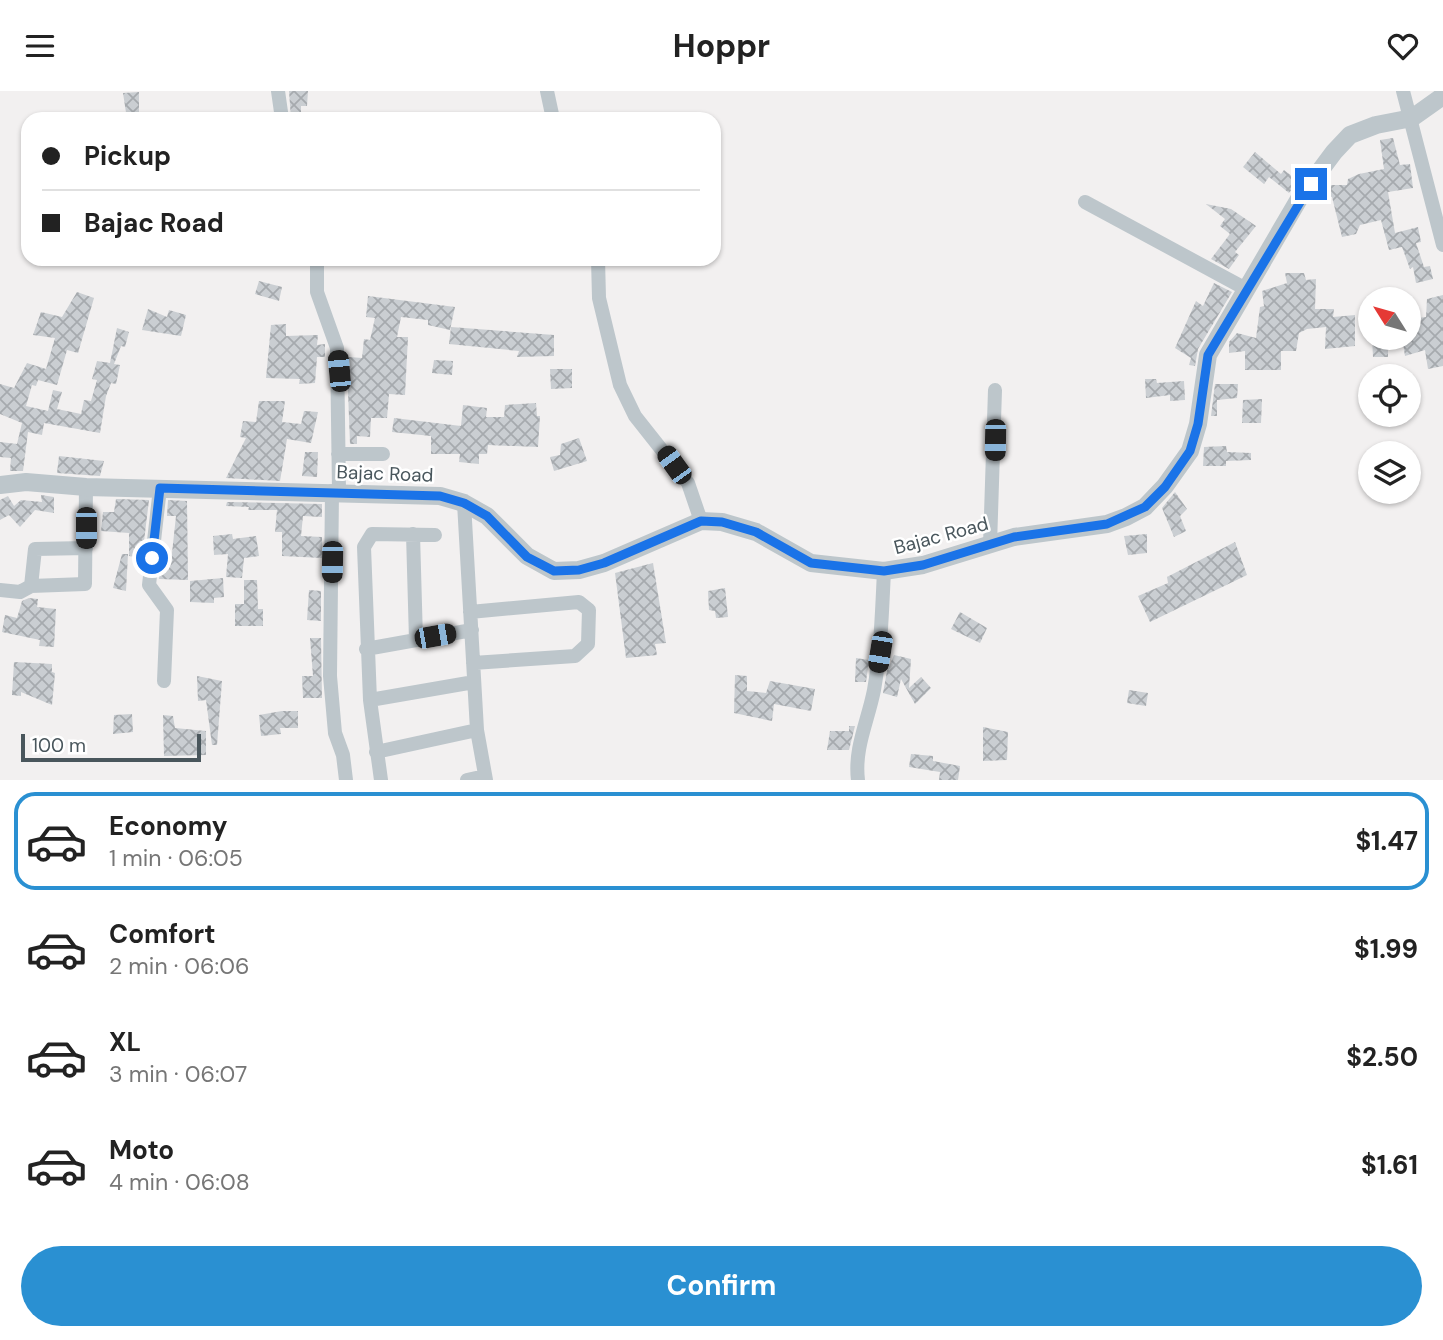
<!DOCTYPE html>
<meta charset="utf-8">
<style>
:root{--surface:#fff;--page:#f6f6f6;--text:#222;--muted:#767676;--line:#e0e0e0;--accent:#2a90d2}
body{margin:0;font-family:"DM Sans",sans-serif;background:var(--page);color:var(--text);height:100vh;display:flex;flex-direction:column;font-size:26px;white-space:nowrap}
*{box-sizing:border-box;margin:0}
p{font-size:23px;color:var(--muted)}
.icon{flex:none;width:38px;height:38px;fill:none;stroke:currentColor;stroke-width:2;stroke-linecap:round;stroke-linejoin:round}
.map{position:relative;height:689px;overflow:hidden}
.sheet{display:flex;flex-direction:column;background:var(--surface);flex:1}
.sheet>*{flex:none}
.top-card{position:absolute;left:21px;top:21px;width:700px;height:154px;border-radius:21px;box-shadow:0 2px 5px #0004;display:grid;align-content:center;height:154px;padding:0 21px;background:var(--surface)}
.needle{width:46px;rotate:307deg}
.tools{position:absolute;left:1358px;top:196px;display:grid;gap:14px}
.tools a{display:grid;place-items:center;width:63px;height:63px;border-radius:50%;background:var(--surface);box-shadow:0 2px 5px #0004;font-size:35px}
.scale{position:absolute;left:21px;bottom:18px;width:180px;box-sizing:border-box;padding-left:7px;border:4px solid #49565c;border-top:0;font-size:19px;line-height:24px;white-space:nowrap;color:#49565c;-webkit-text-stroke:5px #fff;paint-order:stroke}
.end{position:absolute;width:32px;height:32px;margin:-16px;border:9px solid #1a73e8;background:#fff;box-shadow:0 0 0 4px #fff}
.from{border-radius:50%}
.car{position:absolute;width:21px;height:42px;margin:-21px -10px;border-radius:9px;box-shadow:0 0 5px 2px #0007;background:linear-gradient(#222 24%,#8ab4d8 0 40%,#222 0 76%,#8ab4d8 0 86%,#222 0)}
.top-card b{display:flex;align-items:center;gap:24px;height:66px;font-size:26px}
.top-card b+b{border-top:2px solid var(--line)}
.top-card i{width:18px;height:18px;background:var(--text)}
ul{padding:12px 0 0;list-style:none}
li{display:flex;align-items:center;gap:21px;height:98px;margin:0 14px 10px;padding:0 7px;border:4px solid transparent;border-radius:21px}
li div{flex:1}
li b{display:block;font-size:26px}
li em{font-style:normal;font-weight:700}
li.on{border-color:var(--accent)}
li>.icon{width:63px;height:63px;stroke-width:1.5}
.cta{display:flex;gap:14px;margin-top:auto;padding:14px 21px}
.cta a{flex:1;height:80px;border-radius:42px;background:var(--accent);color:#fff;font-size:28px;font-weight:700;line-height:80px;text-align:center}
header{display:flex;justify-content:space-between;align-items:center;height:91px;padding:0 21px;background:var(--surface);font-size:32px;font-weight:700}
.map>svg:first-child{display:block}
.building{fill:url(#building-cross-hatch)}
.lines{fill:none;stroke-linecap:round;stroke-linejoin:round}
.minor{stroke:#bdc6cb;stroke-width:14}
.tertiary{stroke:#bdc6cb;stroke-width:18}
.route{stroke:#1a73e8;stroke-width:9}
.labels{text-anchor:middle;stroke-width:5;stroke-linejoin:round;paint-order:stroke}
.street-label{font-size:19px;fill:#49565c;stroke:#fff}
</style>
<header><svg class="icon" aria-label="menu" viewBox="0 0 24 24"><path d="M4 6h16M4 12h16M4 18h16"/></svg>Hoppr<svg class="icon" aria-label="heart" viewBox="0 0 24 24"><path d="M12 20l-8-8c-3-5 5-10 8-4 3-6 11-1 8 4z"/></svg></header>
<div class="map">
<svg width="1443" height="689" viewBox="0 0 1443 689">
<defs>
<pattern id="building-cross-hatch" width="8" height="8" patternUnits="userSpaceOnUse" patternTransform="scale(1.75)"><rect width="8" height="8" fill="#caced2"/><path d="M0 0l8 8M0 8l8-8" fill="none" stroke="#a6aaae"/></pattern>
</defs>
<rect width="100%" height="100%" fill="#f2f0f0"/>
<path class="building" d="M289 0H308L307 15H301V28H291Z
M139 1V28H127L123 2Z
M1393 47 1400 74 1410 73 1413 97 1388 101 1395 142 1418 136 1421 151 1416 152 1424 176 1430 175 1433 188 1416 192 1413 176 1410 178 1402 156 1389 159 1381 129 1360 134 1356 143 1342 146 1332 106 1322 104 1324 94H1347L1348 88 1359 83 1384 78 1380 49Z
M1255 61 1281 83 1284 79 1298 90 1289 102 1269 86 1264 93 1243 76Z
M1206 113 1231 118 1256 135 1235 161 1239 164 1229 178 1211 168 1230 143 1220 135 1225 128Z
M1285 182H1304L1306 189 1316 188 1315 218H1334L1333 226 1355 224V255L1325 258 1326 236 1307 238 1299 242 1296 260H1281V279H1245V260L1229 262V251L1237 242 1256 247 1260 216 1264 215 1262 200 1287 192Z
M259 190 282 196 279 210 255 203Z
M1214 192 1232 201 1198 258 1195 275 1189 274 1191 267 1175 257 1196 210 1203 215Z
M77 201 94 207 78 262 67 259 57 294 38 289 36 295 32 294 26 315 48 320 53 299 62 301 57 318 81 323 84 309 91 310 97 289 92 288 97 270 110 272 117 237 129 241 125 256 121 255 114 273 120 274 116 293 111 292 106 305 100 342 44 332 42 344 28 341 23 380H10L11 367 0 366V351L17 353 22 332 0 323V293L14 297 27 272 46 278 55 247 33 244 41 221 62 226Z
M1443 204V275L1428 278 1425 259 1405 265 1402 247H1409V228L1426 226 1427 208Z
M368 205 455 216 450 239 428 234V229L401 226 397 246H408L405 304 389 303 387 327H371L370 346 357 345V353H350L347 274 349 266 362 267 364 248 370 249 375 227 366 226Z
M148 218 167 226 169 219 186 224 181 245 142 239Z
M286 233V245L318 244 317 254 325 253V266H317L315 292 299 293 300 288 266 287 271 234Z
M451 236 554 244V265L517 266 519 260 449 253Z
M1372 247H1388V266H1373Z
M434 269 453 270 452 284 432 282Z
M550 278H572V297L551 298Z
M1145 288H1156L1157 292 1184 290 1185 309 1170 310V304L1146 307Z
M1215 293H1238L1237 307 1217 309V325H1211Z
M1262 308 1261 332H1242L1243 309Z
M259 310H285L282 331 301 333 304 320 318 321 311 352 287 348 280 390 226 387 246 347 240 346 243 330 256 331Z
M536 312 537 325H540L538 356 488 354 487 363H479V373L459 371 460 363H431V345L392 341 394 327 461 335 463 314 487 317 486 326H504L505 314Z
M579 347 587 370 554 380 550 366 560 364 561 353Z
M1226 355 1227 361 1251 362V369L1226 370V375H1203L1204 356Z
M305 361H318L317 386 302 385Z
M59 365 104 370 100 385 57 382Z
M1175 401 1187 418 1180 425 1186 440 1174 446 1162 417Z
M41 404 54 406V422L35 419 20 436 9 424 0 429V409L8 405 14 415 21 409 42 411Z
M116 408 149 409 142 467 129 465V442L101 440 103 421H114Z
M168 409 187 410 188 489 159 488 161 470 171 471 176 425H167Z
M227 411 322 413V426L303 425 301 445 322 446V467L282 465V441H275L277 419H248L249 416 226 415Z
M232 443 233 448 256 445 259 465 244 467 242 487 226 486 228 463 214 464 213 445Z
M1147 443V462L1128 464 1124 445Z
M1235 451 1247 484 1150 531 1138 505 1168 492 1167 486Z
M122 463H128L126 500 113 497Z
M653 472 666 552 655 553 657 564 626 567 615 482Z
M223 487 224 506 214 507V512L190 511V490Z
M244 489H257L258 518H263V535H235V513H244Z
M725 497 728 526 716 527 715 520 709 519 708 500Z
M309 499 321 500V530L307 529Z
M29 507 38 508 37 516 56 518 54 556 39 555 40 549 2 541 5 524 17 527 22 510Z
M960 521 987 537 980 552 951 538Z
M310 547H321L322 607H303L302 585H313Z
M894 564 911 568 909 597 921 586 931 597 915 613 901 588 897 606 883 602 887 580Z
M856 567 869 569 866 591H855Z
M14 571 52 573V581L55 582 52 614 21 601V605L12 604Z
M735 584 747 585V600L766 602 770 590 815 598 811 620 774 613 772 630 734 622Z
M197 585 222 590 217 654H212L206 609 198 610Z
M1129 599 1148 602 1146 615 1127 612Z
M282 620H298V637H280L281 643 261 645 259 624Z
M132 623 133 641 113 643 114 624Z
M163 624 173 625 175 637 206 640V664L164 665Z
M849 635H855L849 659H827L830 640H849Z
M983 636 1008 641 1007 669 983 670Z
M911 663 933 665V670L960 675 958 689H939L940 681 909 676Z"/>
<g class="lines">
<path class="minor" d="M278 0 282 28
M547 0 553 28
M1403 0 1443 154
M1085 111 1246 198
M317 168V201L337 257 339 400
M598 168 599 207 620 294 635 325 688 392 701 430
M338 363H383
M160 397 149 494 167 519 164 590
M332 400 330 585 335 642 343 664 346 689
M464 412 477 639 486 689
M413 443 416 549
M990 454 995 299
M31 495 35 458 86 457
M0 499 20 501 31 495 85 493 86 396
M470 521 579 511 589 519 588 553 575 565 473 572
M366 558 472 539
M370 609 474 591
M376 661 477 639
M381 689 370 609 364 456 372 443 435 444
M467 689 485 685
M858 689C854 657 868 630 874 599 881 559 882 520 884 480"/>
<path class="tertiary" d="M0 394 26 391 86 396 440 405 464 412 487 425 527 465 554 480 579 479 604 472 701 430 722 431 756 441 811 472 884 480 923 474 1014 446 1107 433 1126 426 1145 416 1165 395 1190 360 1198 333 1208 264 1299 108 1334 61 1350 44 1376 34 1412 27 1443 5"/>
</g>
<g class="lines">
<path class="route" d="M152 467 160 397 440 405 464 412 487 425 527 466 554 480 579 479 604 472 701 430 722 431 756 441 811 472 884 480 923 474 1014 446 1107 433 1145 416 1165 396 1190 360 1198 333 1208 264 1311 93"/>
</g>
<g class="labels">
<g class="street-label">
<text transform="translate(385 382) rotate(2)" y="7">Bajac Road</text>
<text transform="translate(941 444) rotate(-15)" y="7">Bajac Road</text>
</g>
</g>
</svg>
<div class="tools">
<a><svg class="needle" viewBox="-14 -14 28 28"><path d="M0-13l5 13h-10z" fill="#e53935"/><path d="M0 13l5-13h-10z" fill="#767676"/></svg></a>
<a><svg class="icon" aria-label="locate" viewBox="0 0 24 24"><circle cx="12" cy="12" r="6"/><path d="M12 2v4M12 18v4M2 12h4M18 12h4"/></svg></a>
<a><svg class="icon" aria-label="layers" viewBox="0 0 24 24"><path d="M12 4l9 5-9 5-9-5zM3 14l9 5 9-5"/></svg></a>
</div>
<div class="scale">100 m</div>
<i class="end from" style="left:152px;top:467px"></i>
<i class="end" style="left:1311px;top:93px"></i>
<i class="car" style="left:339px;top:280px;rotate:355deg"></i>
<i class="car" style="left:995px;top:349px;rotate:181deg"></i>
<i class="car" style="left:674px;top:374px;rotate:324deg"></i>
<i class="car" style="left:86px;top:437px;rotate:180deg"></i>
<i class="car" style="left:332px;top:471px;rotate:181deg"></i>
<i class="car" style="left:435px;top:545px;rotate:80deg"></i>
<i class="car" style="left:880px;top:561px;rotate:189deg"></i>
<div class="top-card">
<b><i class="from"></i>Pickup</b>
<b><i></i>Bajac Road</b>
</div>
</div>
<section class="sheet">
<ul>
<li class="on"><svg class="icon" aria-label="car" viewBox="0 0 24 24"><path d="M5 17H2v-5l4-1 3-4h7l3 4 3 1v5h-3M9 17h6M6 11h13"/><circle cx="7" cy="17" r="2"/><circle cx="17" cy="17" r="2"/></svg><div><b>Economy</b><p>1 min · 06:05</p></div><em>$1.47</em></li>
<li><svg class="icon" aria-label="car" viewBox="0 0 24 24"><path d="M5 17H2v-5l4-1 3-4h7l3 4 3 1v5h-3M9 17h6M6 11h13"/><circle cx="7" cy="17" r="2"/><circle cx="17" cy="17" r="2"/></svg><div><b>Comfort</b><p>2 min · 06:06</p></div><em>$1.99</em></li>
<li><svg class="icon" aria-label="car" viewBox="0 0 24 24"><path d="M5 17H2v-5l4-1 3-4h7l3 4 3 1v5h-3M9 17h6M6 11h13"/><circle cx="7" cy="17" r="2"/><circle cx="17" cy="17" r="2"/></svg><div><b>XL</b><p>3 min · 06:07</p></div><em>$2.50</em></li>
<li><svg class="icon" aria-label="car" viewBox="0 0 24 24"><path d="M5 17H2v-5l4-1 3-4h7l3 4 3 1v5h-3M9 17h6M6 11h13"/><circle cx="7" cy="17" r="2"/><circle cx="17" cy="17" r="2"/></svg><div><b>Moto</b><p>4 min · 06:08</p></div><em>$1.61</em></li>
</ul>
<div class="cta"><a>Confirm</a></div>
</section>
